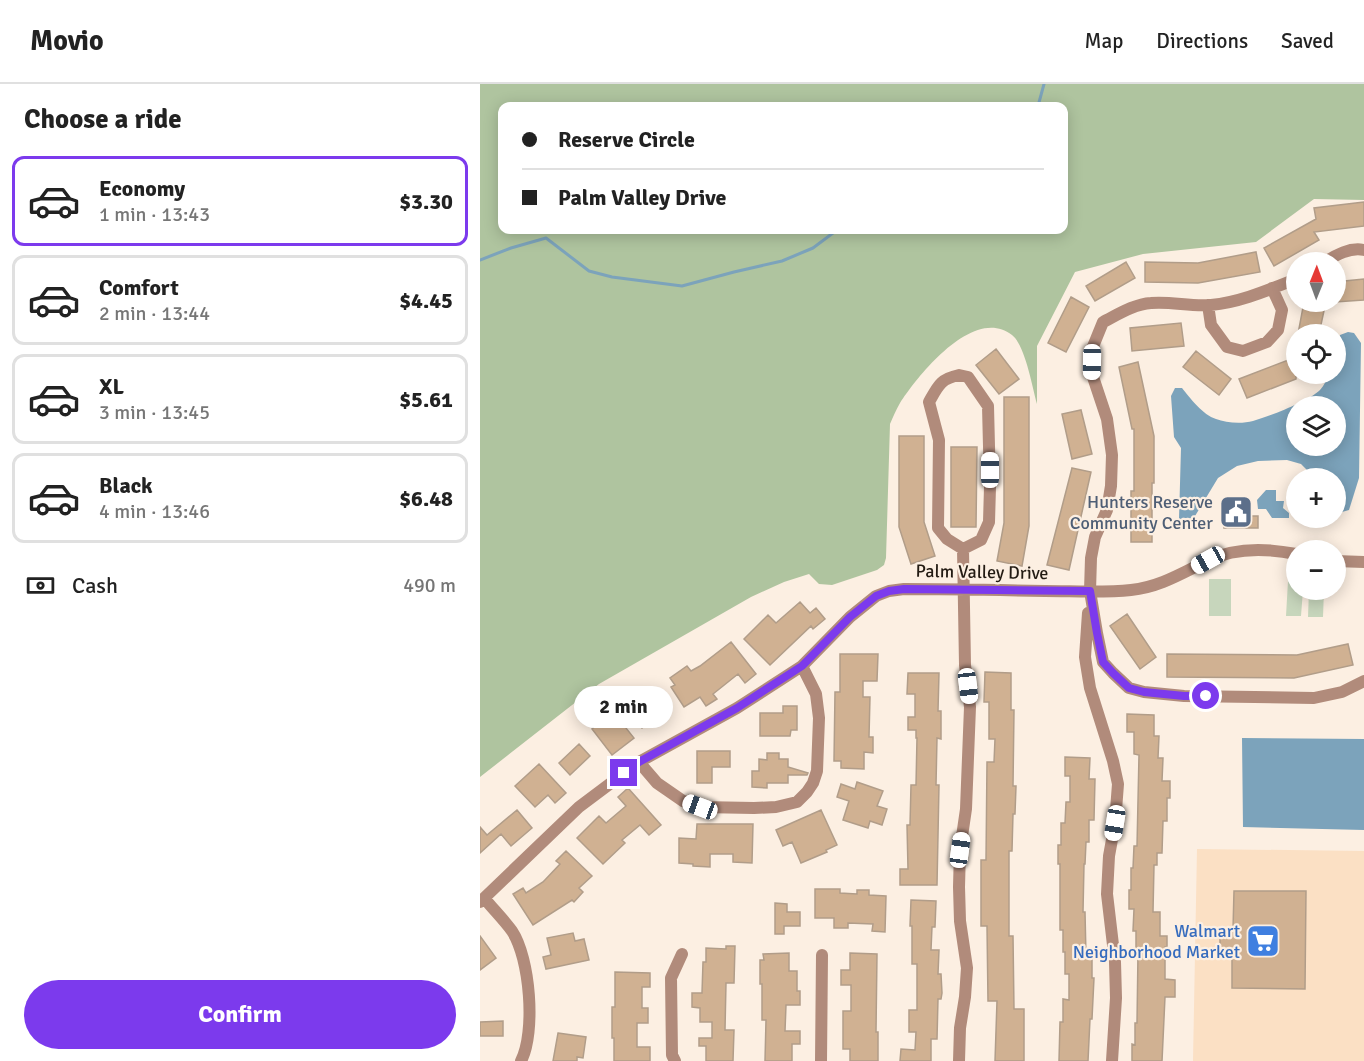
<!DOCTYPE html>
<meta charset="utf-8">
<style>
:root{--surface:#fff;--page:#f6f6f6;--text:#222;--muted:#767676;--line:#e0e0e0;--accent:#7c3aed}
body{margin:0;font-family:Signika,sans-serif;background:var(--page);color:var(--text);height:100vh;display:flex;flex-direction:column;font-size:22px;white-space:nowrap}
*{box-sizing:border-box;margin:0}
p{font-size:20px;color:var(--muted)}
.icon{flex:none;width:33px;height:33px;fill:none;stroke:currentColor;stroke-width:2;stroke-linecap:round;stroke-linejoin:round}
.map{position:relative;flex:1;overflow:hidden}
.details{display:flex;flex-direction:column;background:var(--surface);width:480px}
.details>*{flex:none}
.banner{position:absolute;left:18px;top:18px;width:570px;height:132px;border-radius:12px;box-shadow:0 3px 15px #0003;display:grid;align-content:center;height:132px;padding:0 24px;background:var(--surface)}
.needle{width:39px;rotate:1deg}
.buttons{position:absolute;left:806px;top:168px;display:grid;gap:12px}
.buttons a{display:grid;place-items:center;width:60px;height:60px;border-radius:50%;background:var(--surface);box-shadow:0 3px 15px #0003;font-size:30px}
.end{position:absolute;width:27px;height:27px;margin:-14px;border:8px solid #7c3aed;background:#fff;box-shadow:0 0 0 3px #fff}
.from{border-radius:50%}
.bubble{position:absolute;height:42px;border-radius:21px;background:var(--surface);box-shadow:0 3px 15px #0003;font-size:20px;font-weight:800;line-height:42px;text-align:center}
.car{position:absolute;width:18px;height:36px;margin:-18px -9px;border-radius:8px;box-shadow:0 0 4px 2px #0007;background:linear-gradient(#fff 24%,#345 0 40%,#fff 0 76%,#345 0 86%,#fff 0)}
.banner b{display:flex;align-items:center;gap:21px;height:57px;font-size:22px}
.banner b+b{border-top:2px solid var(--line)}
.banner i{width:15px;height:15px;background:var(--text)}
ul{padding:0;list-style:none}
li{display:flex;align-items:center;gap:18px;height:90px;margin:0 12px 9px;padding:0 12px;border:3px solid var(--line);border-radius:12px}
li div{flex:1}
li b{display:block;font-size:22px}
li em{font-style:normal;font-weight:800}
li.on{border-color:var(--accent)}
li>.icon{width:54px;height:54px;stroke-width:1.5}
h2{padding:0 24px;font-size:27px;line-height:72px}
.pay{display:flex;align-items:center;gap:15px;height:66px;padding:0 24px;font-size:22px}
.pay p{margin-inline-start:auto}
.action{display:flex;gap:12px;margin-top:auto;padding:12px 24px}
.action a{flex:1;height:69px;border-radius:36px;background:var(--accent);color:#fff;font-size:24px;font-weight:800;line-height:69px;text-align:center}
header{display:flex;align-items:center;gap:36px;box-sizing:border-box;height:84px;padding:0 30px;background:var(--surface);border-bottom:2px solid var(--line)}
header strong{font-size:28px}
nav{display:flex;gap:33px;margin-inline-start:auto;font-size:21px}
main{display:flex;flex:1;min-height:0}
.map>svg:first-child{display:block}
.built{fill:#fbe0c4}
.green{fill:#c7d6bc}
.forest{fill:#afc49f;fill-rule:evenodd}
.water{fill:#7ca3bb;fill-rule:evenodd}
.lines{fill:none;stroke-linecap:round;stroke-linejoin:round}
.stream{stroke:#7ca3bb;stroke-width:3}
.building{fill:#d0b192;stroke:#b19d89;stroke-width:1.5}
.minor{stroke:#b18b7b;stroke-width:12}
.route{stroke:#7c3aed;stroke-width:8}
.labels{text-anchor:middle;stroke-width:4.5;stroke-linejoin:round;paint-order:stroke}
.service-label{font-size:18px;fill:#4e5e75;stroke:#fcefe2;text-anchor:end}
.street-label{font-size:18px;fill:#231b13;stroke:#fcefe2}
.shop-label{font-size:18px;fill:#366cbe;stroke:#fcefe2;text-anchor:end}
</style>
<header>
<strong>Movio</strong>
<nav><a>Map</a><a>Directions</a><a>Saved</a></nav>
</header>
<main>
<section class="details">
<h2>Choose a ride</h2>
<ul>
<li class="on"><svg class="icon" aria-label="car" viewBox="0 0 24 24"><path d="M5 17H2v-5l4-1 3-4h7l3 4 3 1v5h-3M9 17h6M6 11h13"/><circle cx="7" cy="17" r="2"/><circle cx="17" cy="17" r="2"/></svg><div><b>Economy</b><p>1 min · 13:43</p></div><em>$3.30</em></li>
<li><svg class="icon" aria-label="car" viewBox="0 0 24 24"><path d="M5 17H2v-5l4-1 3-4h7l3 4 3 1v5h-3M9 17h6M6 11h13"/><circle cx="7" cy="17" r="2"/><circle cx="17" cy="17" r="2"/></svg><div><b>Comfort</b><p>2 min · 13:44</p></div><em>$4.45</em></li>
<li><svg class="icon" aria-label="car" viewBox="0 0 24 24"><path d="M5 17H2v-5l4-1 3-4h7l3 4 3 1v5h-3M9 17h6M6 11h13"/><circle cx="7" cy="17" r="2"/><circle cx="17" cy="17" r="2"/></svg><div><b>XL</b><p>3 min · 13:45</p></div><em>$5.61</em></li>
<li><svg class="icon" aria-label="car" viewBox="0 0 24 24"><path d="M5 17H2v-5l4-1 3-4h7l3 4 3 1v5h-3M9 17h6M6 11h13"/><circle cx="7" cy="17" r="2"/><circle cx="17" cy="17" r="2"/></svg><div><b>Black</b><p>4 min · 13:46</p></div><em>$6.48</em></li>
</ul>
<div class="pay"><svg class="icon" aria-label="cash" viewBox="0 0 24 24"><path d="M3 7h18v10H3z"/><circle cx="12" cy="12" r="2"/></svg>Cash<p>490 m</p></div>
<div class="action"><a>Confirm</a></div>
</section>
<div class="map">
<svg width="884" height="977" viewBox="0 0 884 977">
<rect width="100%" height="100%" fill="#fcefe2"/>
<path class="built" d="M717 765 884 767V977H713Z"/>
<path class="green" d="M729 495H751V532H729Z
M808 497 816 498V506H823L821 532H806Z
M829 506H844L843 533H828Z"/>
<path class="forest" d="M0 0H884V116L834 115 776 158 663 170 595 188 557 262V320C552 302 545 261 532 251 494 221 438 291 420 319 416 326 413 333 410 340L406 474 404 481 397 486 352 501 339 500 329 490 304 498 271 513 119 600 0 693ZM22 22H584V146H22Z"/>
<path class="water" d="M868 248 874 249 881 259 879 394 869 426 855 430V394H835L821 380 807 376 778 377 757 382 738 394 712 437 699 435 701 364 694 353 691 312 695 304H702C710 314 723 331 736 335 746 339 762 340 773 337 788 333 829 317 840 306 844 302 847 295 848 290H855V268L860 251ZM816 322H855V362H816Z
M786 406H796V417H804L803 424 809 429V434H792L786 425H778L777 416Z
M762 654 884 655V746L763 743Z"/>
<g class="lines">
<path class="stream" d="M558 22 564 0
M0 176 31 164 66 154 109 187 132 193 202 202 254 188 302 177 333 164 357 146"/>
</g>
<path class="building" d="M884 118V142L834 148 839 156 794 182 784 164 836 135 834 124Z
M776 168 780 188 718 199 665 198V178L718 179Z
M646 178 655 194 615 217 606 202Z
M884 195V216L855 218V198Z
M591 213 609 223 586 268 568 259Z
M824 218 845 222 839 250H818Z
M701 239 704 262 652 267 650 244Z
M516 265 539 295 519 310 496 281Z
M716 267 751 295 739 311 703 283Z
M816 273V295L767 314 759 295Z
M658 278 674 352V399H672V458H651V407H654V345H652L639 283Z
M524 313H549V442L542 482 517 477 524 439Z
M601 326 612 370 592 375 582 330Z
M419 352H444V438L455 472 431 480 419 443Z
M471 363H497L496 443H471Z
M592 384 611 388 589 486 567 481Z
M756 415H768L767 432H778V444H744V424H755Z
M320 518 330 529 336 524 345 535 333 545 331 542 290 581 264 555 288 531 296 539Z
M647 530 676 573 660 585 630 542Z
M251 558 276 590 265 599 258 590 233 610 237 615 226 622 220 613 204 623 191 603 195 601 190 594 207 582 211 587 220 582Z
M868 560 873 581 814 594 687 593V570L817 571Z
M360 570H398L397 597H383V613H390L389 653H393V669L384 668V685L361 684V677H354L355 608H360Z
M505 588 531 589V626H534L533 702H536L535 730H533L532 767H529V852H533L534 925H544V977H515L517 917H508L507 842H501V776H506L507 678H514L515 655H509V618H504Z
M428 589H459L458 627H461V655L457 654 456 701H459L457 801H420V785H428L427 741H430L431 701H436L437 654H436V646H428V633H435V610H427Z
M178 613 189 632 169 643 167 640 162 644 152 628Z
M303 622H317V646H311L310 652H280V629H303Z
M134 629 154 654 132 671 112 645Z
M647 630 674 631V652H679L678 674H683L682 697H690V714H687V737H683L682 769H677V781H674L673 828H680V852H687V863H685V895L695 896V913H685L682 977H652V960L655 961V939H657L658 869H656V847H653L654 825H649V806H651V784H653L654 762H657L659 671 654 670V648H647Z
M99 660 110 672 90 691 79 679Z
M217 667H250V683H232V699H217Z
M287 669H299V675H308V683L328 689 327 691H308V699H287V704L272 703V687H279V675L287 676Z
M585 673 610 674 609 695H615L614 736H609V758H606L605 780H604L603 828H605L606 872H612V894H614L612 935H610L608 977H579L580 938H583V915L589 916V890H585V868H583V846H580V780H578V761H581V739H585L586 718H590V692H585Z
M59 680 86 709 75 719 68 711 55 723 35 702Z
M377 698 403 707 397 722 407 725 402 741 390 737 388 744 363 736 369 717 357 713 361 700 375 705Z
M148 704 181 741 169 751 160 741 142 756 145 759 123 780 97 754 119 732 126 739 146 722 138 713Z
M37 726 52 744 31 762 21 750 0 769V743L7 751Z
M341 726 357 761 346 766 347 768 321 779 312 758 303 762 296 746Z
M217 740H273L272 779 253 778V770H230V783L213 782V780L199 779V754L216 755Z
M86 767 112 792 99 804 103 808 94 818 92 816 53 841 33 810 43 804 46 809 63 798 80 780 76 777Z
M335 805H360V809L377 810V806H389V811L406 812 405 848 392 847 393 840 368 839V844H354V834H335Z
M754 807H826L825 905 752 904V870H740V845H753Z
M431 816 456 817 455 843H452L451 866H459L458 890H461L462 909 461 915H458L457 955H451V977H420L421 965 435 966 436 948H429V926H437V880H432V842H430Z
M295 819 307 820V828H320V842H304V850H295Z
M93 849 95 857 104 855 109 876 66 885 63 873 71 871 67 854Z
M0 852 16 874 0 886Z
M246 862H255L254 899H246L245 946H254L253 977H226V962H219V954H232V938H220V924L212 923V909H222L223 878H226V864L246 865Z
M309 869V887H317V907H320V921H306L305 947H320V960H312V977H285L286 936H282V900H280V876H284L283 870Z
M370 869 397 870 396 948H398V977H370V965H363V927H371V901H361V886H370Z
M135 888 170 889V903H162V924H168V939H157V963H170V977H134V954H132V923H135Z
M23 937V952H0V938Z
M78 949 106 953 103 974 97 973V977H73Z"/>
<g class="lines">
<path class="minor" d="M845 178C856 171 870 163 884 166
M816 195C788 206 761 218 731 221 711 223 691 217 671 219 654 220 637 231 623 238L612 265V290L627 335 632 371 631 402 627 426 615 453 611 474 610 507 617 549 623 578 633 589 649 604 664 608 704 612 834 614 862 608 884 597
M728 221 731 241 747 263 763 267 787 258 798 246 802 226 792 204
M479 291 488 293 508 322 510 403 509 438 501 456 483 465 467 455 458 444 459 356 449 318C458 302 460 295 479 291Z
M855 477 884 478
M608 529 605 573 610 604 633 677 638 700 635 739 629 772 627 810 635 878 636 914 632 977
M159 678 177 699 203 717 220 723 274 724 296 723 317 718 327 708 333 699 337 687 339 634 336 610 322 582
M5 815C13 825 24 836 32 847 50 874 56 948 41 977
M0 818 99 723 159 678 257 624 322 582 370 533 396 512 409 507 424 505C471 505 518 506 565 507 593 507 623 509 651 506 680 503 702 489 727 477 755 463 786 464 816 470
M195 977 192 971 191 894 202 870
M341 977 342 871
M479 977 480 944 485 913 487 884 480 837 479 803 480 766 486 725 490 623 485 581 483 465"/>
</g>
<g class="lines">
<path class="route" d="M144 689 159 678 257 624 322 582 370 533 396 512 409 507 424 505 610 507 617 549 623 578 633 589 649 604 664 608 704 612H726"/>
</g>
<defs>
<g id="civic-square" transform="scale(1.725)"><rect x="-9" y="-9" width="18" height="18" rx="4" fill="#5c6f8a" stroke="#fcefe2"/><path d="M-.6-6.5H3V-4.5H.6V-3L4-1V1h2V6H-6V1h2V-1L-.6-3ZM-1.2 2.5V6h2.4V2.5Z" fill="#fff"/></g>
<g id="supermarket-square" transform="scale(1.725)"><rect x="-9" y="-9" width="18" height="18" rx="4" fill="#3f7fe0" stroke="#fcefe2"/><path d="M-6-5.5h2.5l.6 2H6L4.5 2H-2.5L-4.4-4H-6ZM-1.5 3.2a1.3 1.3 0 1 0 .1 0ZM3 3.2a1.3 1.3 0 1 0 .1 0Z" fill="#fff"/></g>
</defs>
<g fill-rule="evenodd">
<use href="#civic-square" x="756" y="428"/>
<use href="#supermarket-square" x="783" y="857"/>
</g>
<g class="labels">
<g class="service-label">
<text x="733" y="424">Hunters Reserve<tspan x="733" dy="21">Community Center</tspan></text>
</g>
<g class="street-label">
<text transform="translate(502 488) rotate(1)" y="6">Palm Valley Drive</text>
</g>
<g class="shop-label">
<text x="760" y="853">Walmart<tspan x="760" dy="21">Neighborhood Market</tspan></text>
</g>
</g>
</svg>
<div class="buttons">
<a><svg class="needle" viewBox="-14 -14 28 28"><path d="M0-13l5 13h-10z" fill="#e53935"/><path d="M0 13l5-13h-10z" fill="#767676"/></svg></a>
<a><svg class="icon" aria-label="locate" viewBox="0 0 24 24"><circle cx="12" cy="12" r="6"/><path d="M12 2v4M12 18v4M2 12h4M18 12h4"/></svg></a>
<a><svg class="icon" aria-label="layers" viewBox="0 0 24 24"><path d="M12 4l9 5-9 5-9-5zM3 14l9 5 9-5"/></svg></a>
<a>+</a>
<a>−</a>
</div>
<i class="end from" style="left:726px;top:612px"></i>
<i class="end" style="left:144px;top:689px"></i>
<div class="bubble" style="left:94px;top:602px;width:99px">2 min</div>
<i class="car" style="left:612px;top:278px;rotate:181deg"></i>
<i class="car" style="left:510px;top:386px;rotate:0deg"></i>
<i class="car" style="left:728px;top:476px;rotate:241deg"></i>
<i class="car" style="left:488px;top:602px;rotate:173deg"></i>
<i class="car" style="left:220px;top:723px;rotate:290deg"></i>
<i class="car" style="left:635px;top:739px;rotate:189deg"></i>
<i class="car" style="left:480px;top:766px;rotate:8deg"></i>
<div class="banner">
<b><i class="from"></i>Reserve Circle</b>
<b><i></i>Palm Valley Drive</b>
</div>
</div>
</main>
